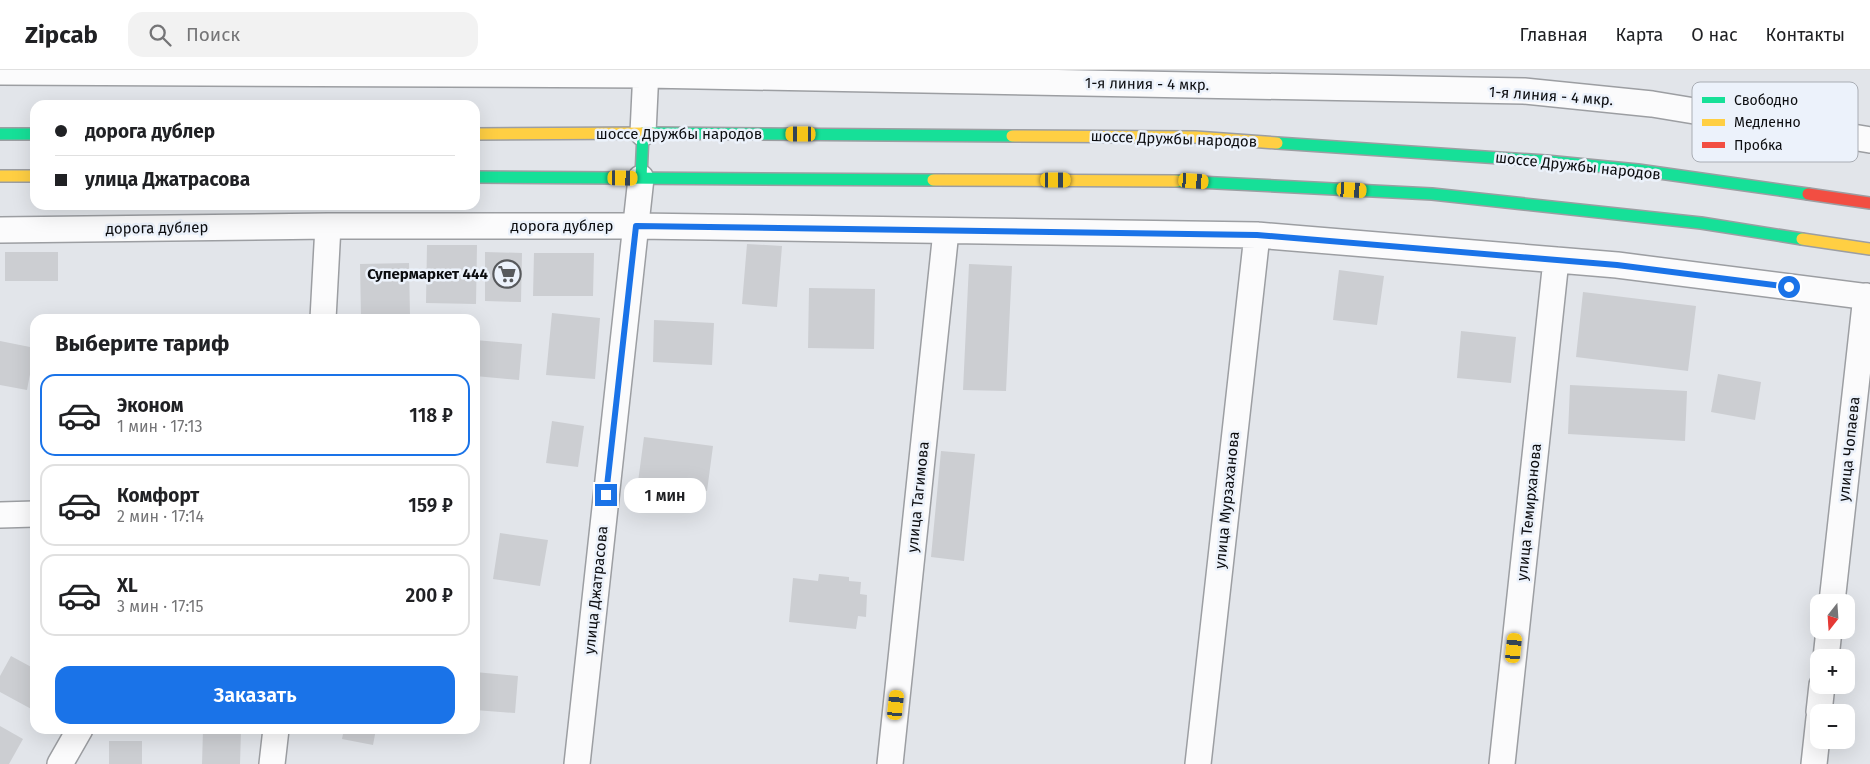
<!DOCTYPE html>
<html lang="ru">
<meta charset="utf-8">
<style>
:root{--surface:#fff;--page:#f2f2f2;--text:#202124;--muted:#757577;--line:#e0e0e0;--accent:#1a73e8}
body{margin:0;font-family:"Fira Sans",sans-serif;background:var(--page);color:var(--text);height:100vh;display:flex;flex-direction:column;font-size:19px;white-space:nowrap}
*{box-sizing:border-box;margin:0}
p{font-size:16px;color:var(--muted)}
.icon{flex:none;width:28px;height:28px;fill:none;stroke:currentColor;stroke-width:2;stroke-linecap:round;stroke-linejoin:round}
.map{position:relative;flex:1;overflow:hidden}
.panel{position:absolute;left:30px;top:244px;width:450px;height:420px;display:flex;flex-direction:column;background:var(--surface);border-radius:15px;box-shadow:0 5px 20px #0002}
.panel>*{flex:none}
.top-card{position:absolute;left:30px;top:30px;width:450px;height:110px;border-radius:15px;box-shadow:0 5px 20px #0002;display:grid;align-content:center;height:110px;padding:0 25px;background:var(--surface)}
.needle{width:32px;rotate:197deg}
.tools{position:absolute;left:1810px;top:524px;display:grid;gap:10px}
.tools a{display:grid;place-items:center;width:45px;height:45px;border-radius:10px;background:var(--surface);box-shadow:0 5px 20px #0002;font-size:25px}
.end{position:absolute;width:22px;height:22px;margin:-11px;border:6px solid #1a73e8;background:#fff;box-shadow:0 0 0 2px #fff}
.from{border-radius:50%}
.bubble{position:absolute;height:35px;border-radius:15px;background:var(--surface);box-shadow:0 5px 20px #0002;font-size:16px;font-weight:600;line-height:35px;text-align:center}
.car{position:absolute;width:15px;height:30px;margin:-15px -8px;border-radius:6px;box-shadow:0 0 4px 1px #0007;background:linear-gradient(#f5c518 24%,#345 0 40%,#f5c518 0 76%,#345 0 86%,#f5c518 0)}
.top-card b{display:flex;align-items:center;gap:18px;height:48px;font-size:19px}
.top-card b+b{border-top:1px solid var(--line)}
.top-card i{width:12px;height:12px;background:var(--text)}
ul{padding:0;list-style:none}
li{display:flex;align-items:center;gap:15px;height:82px;margin:0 10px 8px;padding:0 15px;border:2px solid var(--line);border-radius:15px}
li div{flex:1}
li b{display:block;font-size:19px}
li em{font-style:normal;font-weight:600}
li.selected{border-color:var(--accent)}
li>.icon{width:45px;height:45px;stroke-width:1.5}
h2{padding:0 25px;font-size:22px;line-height:60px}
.primary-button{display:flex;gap:10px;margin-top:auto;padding:10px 25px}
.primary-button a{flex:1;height:58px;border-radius:15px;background:var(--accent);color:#fff;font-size:20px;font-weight:600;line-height:58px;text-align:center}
header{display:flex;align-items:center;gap:30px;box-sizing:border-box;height:70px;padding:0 25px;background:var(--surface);border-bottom:1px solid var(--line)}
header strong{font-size:24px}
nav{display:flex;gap:28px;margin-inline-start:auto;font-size:18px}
.search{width:350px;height:45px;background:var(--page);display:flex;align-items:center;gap:12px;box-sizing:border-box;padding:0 18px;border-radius:15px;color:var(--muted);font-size:19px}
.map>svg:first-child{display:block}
.building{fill:#ccced2}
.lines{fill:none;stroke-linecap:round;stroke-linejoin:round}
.street-casing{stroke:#9c9ea2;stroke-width:28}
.fast-casing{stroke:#9c9ea2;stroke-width:14}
.slow-casing{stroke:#9c9ea2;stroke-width:14}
.jam-casing{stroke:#9c9ea2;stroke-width:14}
.street{stroke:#fbfbfc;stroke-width:25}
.fast{stroke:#16e098;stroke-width:11}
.slow{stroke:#ffcf43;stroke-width:11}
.jam{stroke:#f24e42;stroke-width:11}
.route{stroke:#1a73e8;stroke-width:6}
.labels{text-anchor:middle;stroke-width:5;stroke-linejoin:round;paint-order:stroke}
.street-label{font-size:15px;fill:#0c0d10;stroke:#ecf2fb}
.poi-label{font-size:15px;font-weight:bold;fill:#0c0d10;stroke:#ecf2fb;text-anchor:end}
.key{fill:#ecf2fb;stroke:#a9adb4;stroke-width:1}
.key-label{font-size:14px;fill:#0c0d10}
</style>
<header>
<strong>Zipcab</strong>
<div class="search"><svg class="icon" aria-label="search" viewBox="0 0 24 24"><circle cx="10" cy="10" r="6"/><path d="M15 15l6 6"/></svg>Поиск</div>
<nav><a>Главная</a><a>Карта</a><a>О нас</a><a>Контакты</a></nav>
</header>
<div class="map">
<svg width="1870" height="694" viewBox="0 0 1870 694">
<rect width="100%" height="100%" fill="#e2e5ea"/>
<path class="building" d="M747 174 782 176 777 237 742 234Z
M427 175H477L476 234 426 233Z
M5 182H58V211H5Z
M485 182 522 183 521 232 485 231Z
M534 183H594L593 226H533Z
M409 193 410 246 361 247 360 194Z
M969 194 1012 196 1006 321 963 320Z
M1339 200 1384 206 1377 255 1333 250Z
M809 218 875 219 874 279 808 278Z
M1583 222 1696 236 1688 301 1576 287Z
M552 243 600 248 595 309 546 305Z
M654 250 714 253 712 295 653 292Z
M1461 261 1516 267 1511 313 1457 308Z
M475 270 522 274 519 310 475 306Z
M0 271 35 278 27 320 0 315Z
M1718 304 1761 312 1755 350 1711 342Z
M1570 315 1687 321 1685 371 1568 364Z
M552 351 584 356 578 397 546 393Z
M644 367 713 376 707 421 638 412Z
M941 381 975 384 964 491 931 487Z
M500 463 548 470 540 516 493 509Z
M819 504 849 507V511L861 512 860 524 867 525 866 547 858 546 856 559 789 552 793 508 818 511Z
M11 586 35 599V641L0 622V606Z
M475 602 518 606 515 643 475 640Z
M0 656 23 669 9 694H0Z
M344 659H376L373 675 342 669Z
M203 660 241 661 240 694H202Z
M109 671H142V694H109Z"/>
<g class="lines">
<g class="street-casing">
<path id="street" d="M0 2 646 5 1524 21 1652 34 1870 70
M643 63 646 0
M0 160 328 156H636L1257 165 1617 195 1870 227
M323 249 328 156
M0 445 35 444
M1832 532 1866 226
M1826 588 1829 560
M1819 642 1822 615
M60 694 80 659
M272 694 276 659
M577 694 641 108
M890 694 946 161
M1198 694 1257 165
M1502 694 1556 190
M1814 694 1819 648"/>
</g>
<g class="fast-casing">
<path id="fast" d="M651 63 1012 66
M0 64H35
M1277 73 1546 91 1638 100 1808 124
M475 107 933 110
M641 108 643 63
M1177 111 1432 124 1701 153 1802 169"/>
</g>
<g class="slow-casing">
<path id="slow" d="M475 64 651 63
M1012 66 1195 67 1277 73
M0 106H35
M933 110 1177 111
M1802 169 1870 179"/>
</g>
<g class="jam-casing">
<path id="jam" d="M1808 124 1870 133"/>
</g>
<use href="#street" class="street"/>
<use href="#fast" class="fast"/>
<use href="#slow" class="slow"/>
<use href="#jam" class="jam"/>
</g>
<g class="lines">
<path class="route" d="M606 425 636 156 1257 165 1617 195 1789 217"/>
</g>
<defs>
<g id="supermarket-ring" transform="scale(1.4375)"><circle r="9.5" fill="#ecf2fb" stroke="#57595c" stroke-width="1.5"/><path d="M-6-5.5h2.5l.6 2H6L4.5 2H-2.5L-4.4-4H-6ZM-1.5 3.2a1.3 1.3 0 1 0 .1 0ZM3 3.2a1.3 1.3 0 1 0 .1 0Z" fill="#57595c"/></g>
</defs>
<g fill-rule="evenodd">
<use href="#supermarket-ring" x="507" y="204"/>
</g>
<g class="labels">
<g class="street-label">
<text transform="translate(1147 14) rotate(1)" y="5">1-я линия - 4 мкр.</text>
<text transform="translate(1551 26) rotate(4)" y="5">1-я линия - 4 мкр.</text>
<text x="679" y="69">шоссе Дружбы народов</text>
<text transform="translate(1174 69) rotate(2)" y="5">шоссе Дружбы народов</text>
<text transform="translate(1578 96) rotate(6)" y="5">шоссе Дружбы народов</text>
<text x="562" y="161">дорога дублер</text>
<text transform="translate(157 158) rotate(-1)" y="5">дорога дублер</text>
<text transform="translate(1849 379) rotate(-84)" y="5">улица Чопаева</text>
<text transform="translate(918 427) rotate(-84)" y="5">улица Тагимова</text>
<text transform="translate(1227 430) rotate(-84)" y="5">улица Мурзаханова</text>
<text transform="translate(1529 442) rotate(-84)" y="5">улица Темирханова</text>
<text transform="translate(596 520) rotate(-84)" y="5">улица Джатрасова</text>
</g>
<g class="poi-label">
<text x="488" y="209">Супермаркет 444</text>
</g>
</g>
<rect x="1692" y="12" width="166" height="80" rx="8" class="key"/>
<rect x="1702" y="27" width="23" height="6" fill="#16e098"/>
<rect x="1702" y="49" width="23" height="7" fill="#ffcf43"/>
<rect x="1702" y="72" width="23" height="6" fill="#f24e42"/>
<g class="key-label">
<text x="1734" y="35">Свободно</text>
<text x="1734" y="57">Медленно</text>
<text x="1734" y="80">Пробка</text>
</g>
</svg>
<div class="tools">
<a><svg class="needle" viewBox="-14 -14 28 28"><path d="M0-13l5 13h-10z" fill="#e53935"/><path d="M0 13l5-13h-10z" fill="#757577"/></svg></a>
<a>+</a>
<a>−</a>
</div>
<i class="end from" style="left:1789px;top:217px"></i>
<i class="end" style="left:606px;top:425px"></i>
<div class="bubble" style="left:624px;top:408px;width:82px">1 мин</div>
<i class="car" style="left:801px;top:64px;rotate:270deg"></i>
<i class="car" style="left:623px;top:108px;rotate:91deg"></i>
<i class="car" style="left:1056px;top:110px;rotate:90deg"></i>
<i class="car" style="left:1194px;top:111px;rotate:94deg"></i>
<i class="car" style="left:1352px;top:120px;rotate:93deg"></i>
<i class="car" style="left:1514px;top:578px;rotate:6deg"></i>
<i class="car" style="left:896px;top:635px;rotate:6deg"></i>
<div class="top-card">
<b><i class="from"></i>дорога дублер</b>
<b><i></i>улица Джатрасова</b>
</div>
<section class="panel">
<h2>Выберите тариф</h2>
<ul>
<li class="selected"><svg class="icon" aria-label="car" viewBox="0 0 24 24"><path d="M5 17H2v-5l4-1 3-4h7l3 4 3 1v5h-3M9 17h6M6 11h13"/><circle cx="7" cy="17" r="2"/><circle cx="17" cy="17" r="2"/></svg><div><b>Эконом</b><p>1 мин · 17:13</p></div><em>118 ₽</em></li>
<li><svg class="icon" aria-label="car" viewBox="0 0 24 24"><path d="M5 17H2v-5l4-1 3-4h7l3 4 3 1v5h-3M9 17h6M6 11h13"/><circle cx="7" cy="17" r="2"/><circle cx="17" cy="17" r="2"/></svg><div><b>Комфорт</b><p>2 мин · 17:14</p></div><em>159 ₽</em></li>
<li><svg class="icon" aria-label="car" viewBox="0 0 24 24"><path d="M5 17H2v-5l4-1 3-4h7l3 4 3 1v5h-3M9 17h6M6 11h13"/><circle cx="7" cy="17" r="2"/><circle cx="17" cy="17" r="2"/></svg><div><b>XL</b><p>3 мин · 17:15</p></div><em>200 ₽</em></li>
</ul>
<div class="primary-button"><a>Заказать</a></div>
</section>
</div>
